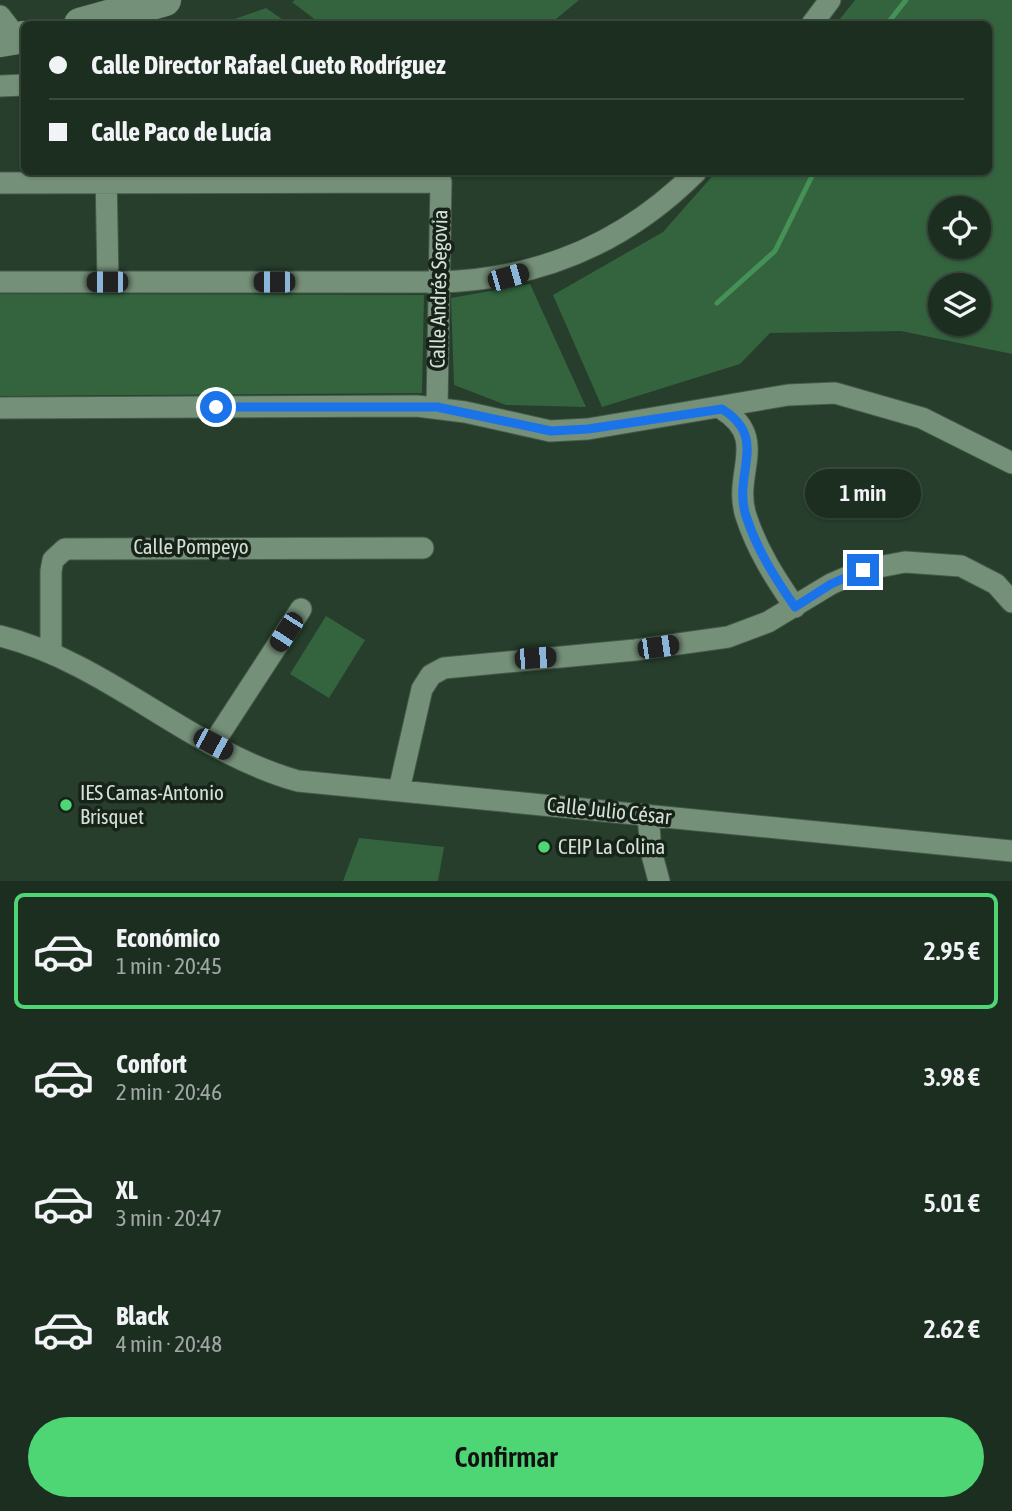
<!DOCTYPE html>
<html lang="es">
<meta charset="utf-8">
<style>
:root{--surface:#1c2e20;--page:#293a2d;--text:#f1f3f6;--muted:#a0a8a5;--line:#3a4a3e;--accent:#4ed675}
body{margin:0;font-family:"Asap Condensed",sans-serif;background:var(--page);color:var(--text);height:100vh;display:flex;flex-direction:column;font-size:26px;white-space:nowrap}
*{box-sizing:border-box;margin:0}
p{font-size:23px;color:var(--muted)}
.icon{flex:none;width:38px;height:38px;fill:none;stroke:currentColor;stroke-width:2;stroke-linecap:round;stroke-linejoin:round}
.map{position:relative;height:881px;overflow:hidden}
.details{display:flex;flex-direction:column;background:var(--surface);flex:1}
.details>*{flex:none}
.banner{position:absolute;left:21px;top:21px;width:971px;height:154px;border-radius:10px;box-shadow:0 2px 5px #0004,0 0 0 2px var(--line);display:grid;align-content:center;height:154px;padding:0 28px;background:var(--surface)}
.fabs{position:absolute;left:928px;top:196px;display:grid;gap:14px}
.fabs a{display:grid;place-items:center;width:63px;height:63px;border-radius:50%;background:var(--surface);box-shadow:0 2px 5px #0004,0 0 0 2px var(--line);font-size:35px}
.end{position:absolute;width:32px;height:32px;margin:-16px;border:9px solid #1a73e8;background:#fff;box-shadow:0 0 0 4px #fff}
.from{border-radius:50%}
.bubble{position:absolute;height:49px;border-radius:24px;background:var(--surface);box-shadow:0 2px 5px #0004,0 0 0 2px var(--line);font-size:23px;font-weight:600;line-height:49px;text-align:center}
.car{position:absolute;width:21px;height:42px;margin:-21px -10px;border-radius:9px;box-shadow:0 0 5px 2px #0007;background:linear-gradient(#222 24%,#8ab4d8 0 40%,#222 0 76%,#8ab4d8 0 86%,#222 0)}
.banner b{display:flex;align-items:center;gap:24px;height:66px;font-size:26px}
.banner b+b{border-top:2px solid var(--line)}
.banner i{width:18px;height:18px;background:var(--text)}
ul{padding:12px 0 0;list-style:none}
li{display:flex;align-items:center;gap:21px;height:116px;margin:0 14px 10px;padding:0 14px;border:4px solid transparent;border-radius:10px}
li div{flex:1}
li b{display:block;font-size:26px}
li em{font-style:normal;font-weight:600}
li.active{border-color:var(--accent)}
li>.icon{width:63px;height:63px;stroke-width:1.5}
.action{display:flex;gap:14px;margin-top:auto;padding:14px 28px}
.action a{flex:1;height:80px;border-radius:42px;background:var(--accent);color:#111;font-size:28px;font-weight:600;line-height:80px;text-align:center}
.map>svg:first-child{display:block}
.green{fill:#33643e;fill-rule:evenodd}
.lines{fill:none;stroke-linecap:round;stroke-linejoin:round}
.stream{stroke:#459158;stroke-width:5}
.minor-casing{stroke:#455a4a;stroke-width:23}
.secondary-casing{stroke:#455a4a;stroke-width:33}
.minor{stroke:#759079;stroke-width:21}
.secondary{stroke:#759079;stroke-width:32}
.route{stroke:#1a73e8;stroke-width:9}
.poi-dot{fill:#4ed675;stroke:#172219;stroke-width:2.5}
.labels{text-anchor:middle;stroke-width:7;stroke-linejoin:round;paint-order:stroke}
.street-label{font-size:21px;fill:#d4e2d6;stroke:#172219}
.poi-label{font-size:21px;fill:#d4e2d6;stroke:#172219;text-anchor:start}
</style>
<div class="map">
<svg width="1012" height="881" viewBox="0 0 1012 881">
<rect width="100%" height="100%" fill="#263e2b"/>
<path class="green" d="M295 0H579L550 24H321L292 2Z
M855 0H1012V354L901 331 770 333 740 364 602 407 553 295 663 232 716 172H989V24H836ZM940 208H978V247H940ZM940 285H978V324H940Z
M266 8 289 24H220Z
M530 284 586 407 506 405 454 385 451 298Z
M0 294 424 295 422 393 0 396Z
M326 616 365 640 329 698 290 674Z
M359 838 444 847 438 881H343Z"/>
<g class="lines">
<path class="stream" d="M887 24 906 0
M717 303 775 251 814 172"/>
<g class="minor-casing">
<path id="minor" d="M0 16 17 38
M812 24 830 0
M0 86 24 85
M106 172 108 282
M0 183 441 182
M0 282H440C541 279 625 243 696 172
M437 407 441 182 438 172
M0 408 417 406 465 412 550 431 588 429 788 395 835 393 922 418 1012 463
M722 409C770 439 732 473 746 516 757 550 775 578 795 607
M0 636C109 663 190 751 298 781L1012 851
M51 651V571L53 560 65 549 423 548
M213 744 301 609
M399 790 422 689 431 675 444 668 635 650 728 637 768 622 831 584 863 570 905 562 961 566 996 584 1012 602
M648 815 651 851 659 881"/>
</g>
<g class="secondary-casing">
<path id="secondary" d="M80 24 165 0
M0 41 24 37"/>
</g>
<use href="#minor" class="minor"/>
<use href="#secondary" class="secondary"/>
</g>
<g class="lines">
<path class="route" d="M216 407H437L551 431 588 429 722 409C770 439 732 473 746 516 757 550 775 578 795 607L831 584 863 570"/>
</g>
<g class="poi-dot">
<circle cx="66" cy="805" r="7"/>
<circle cx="544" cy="847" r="7"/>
</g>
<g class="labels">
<g class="street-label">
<text transform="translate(439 289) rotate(-89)" y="7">Calle Andrés Segovia</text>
<text x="191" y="554">Calle Pompeyo</text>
<text transform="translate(609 811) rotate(6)" y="7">Calle Julio César</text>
</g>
<g class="poi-label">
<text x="80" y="800">IES Camas-Antonio<tspan x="80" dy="24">Brisquet</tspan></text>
<text x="558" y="854">CEIP La Colina</text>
</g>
</g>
</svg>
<div class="fabs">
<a><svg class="icon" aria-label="locate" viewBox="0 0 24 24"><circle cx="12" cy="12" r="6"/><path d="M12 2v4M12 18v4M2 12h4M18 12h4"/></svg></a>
<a><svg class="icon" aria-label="layers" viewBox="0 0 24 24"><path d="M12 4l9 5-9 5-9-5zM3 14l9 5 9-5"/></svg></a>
</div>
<i class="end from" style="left:216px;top:407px"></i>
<i class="end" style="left:863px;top:570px"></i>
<div class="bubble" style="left:805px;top:469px;width:116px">1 min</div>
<i class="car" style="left:508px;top:277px;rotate:74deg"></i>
<i class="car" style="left:107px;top:282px;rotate:270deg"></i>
<i class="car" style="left:274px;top:282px;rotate:270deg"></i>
<i class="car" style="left:286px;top:632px;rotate:213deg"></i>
<i class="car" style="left:658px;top:647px;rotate:82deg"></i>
<i class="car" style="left:535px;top:658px;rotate:86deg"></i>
<i class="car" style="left:213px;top:744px;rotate:118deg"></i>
<div class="banner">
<b><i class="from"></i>Calle Director Rafael Cueto Rodríguez</b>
<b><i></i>Calle Paco de Lucía</b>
</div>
</div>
<section class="details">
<ul>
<li class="active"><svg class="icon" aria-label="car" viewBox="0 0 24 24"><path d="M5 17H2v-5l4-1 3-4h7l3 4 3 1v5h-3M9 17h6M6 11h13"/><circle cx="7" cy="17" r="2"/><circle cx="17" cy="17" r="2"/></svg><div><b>Económico</b><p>1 min · 20:45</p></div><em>2.95 €</em></li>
<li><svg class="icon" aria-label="car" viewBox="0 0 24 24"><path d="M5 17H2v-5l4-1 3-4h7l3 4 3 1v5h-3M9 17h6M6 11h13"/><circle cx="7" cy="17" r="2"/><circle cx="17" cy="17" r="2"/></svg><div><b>Confort</b><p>2 min · 20:46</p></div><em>3.98 €</em></li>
<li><svg class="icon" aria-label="car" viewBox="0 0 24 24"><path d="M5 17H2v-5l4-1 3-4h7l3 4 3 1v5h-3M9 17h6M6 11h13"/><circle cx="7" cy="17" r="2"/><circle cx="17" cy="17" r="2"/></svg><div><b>XL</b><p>3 min · 20:47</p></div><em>5.01 €</em></li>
<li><svg class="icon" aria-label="car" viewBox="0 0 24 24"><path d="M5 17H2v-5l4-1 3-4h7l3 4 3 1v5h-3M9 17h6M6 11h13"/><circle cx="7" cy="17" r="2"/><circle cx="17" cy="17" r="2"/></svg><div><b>Black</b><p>4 min · 20:48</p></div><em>2.62 €</em></li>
</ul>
<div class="action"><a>Confirmar</a></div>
</section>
